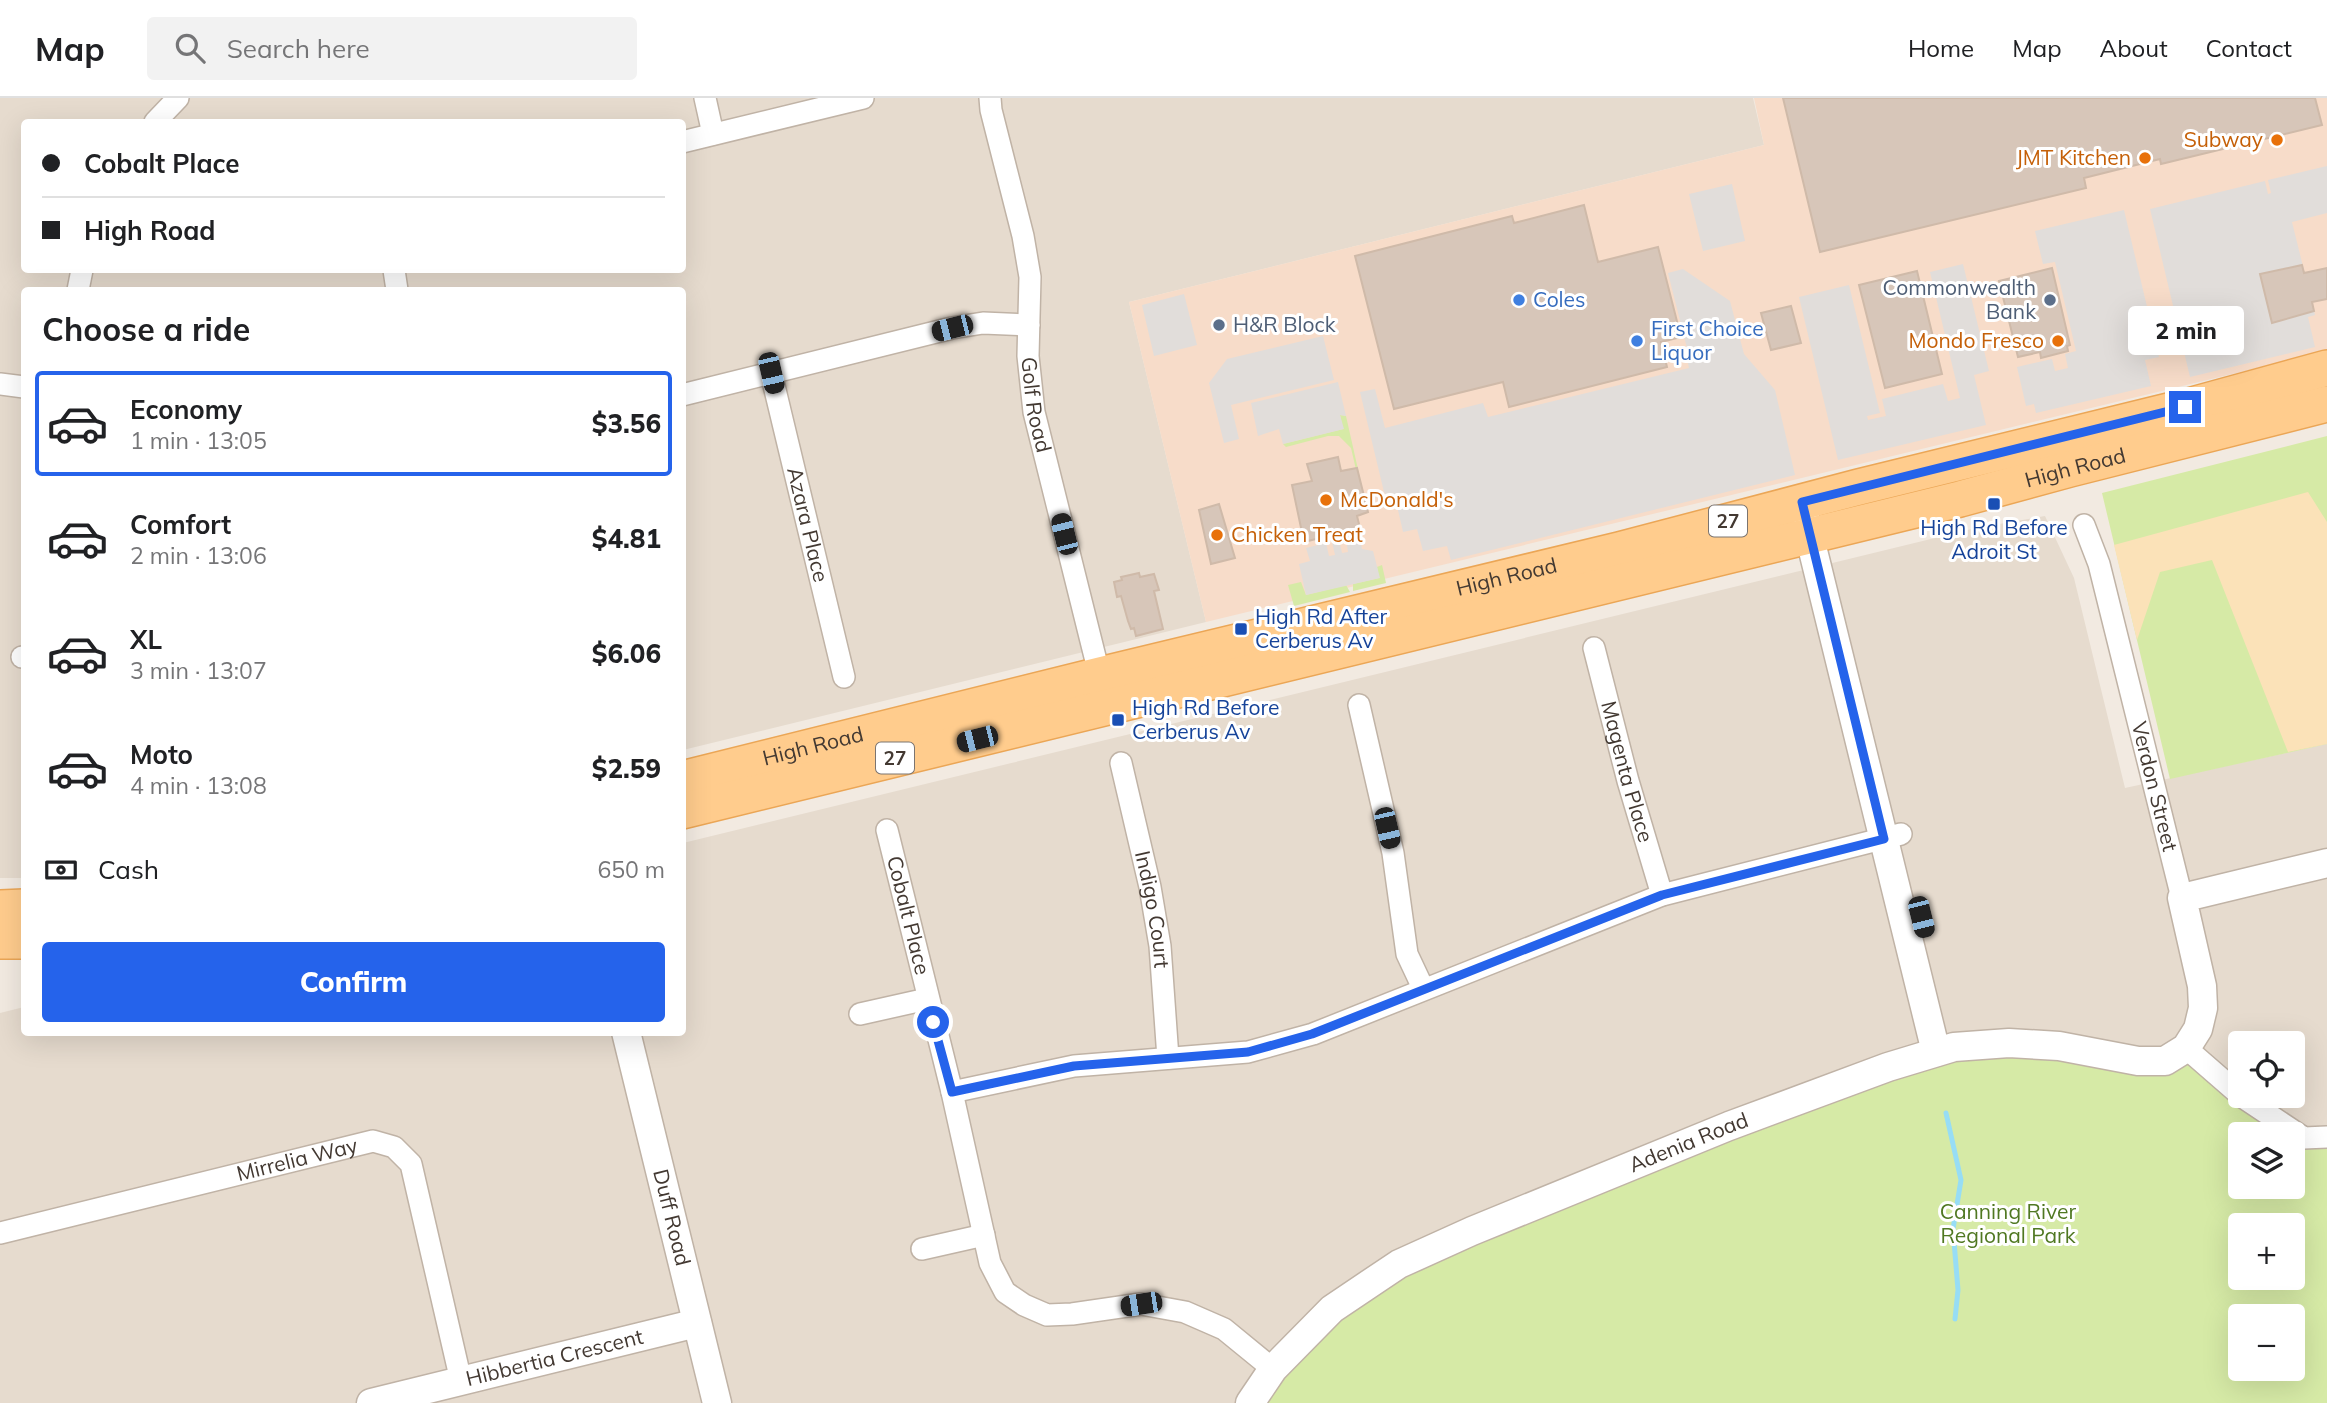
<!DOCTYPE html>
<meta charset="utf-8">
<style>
:root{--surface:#fff;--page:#f2f2f2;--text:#202124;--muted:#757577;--line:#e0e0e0;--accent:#2563eb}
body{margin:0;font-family:Mulish,sans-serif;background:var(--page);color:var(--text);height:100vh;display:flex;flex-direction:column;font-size:26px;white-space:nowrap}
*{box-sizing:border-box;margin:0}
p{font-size:23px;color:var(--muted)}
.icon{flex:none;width:38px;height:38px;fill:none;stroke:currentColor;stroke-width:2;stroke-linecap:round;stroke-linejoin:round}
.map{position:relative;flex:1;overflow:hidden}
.sheet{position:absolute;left:21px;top:189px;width:665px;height:749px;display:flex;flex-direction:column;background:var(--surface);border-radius:7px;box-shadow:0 7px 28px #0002}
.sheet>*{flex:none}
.top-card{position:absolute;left:21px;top:21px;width:665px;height:154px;border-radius:7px;box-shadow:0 7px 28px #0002;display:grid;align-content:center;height:154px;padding:0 21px;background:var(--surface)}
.controls{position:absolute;left:2228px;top:933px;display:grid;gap:14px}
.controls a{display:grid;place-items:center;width:77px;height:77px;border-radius:7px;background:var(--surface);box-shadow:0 7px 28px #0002;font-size:35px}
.end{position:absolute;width:32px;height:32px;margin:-16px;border:9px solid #2563eb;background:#fff;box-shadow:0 0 0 4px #fff}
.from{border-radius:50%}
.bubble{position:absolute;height:49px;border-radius:7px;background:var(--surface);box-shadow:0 7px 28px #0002;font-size:23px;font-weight:800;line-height:49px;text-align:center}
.car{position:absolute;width:21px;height:42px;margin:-21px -10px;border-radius:9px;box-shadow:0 0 5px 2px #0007;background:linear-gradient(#222 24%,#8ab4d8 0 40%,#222 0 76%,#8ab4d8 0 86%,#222 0)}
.top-card b{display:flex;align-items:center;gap:24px;height:66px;font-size:26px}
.top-card b+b{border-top:2px solid var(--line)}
.top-card i{width:18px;height:18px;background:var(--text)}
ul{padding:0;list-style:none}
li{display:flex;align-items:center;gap:21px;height:105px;margin:0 14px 10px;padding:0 7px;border:4px solid transparent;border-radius:7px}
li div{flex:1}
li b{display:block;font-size:26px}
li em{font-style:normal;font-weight:800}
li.on{border-color:var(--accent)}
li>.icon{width:63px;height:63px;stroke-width:1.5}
h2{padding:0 21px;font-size:32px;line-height:84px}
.pay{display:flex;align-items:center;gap:18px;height:77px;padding:0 21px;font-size:26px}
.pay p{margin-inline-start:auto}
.primary-button{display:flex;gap:14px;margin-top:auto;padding:14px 21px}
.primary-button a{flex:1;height:80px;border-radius:7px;background:var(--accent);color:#fff;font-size:28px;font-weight:800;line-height:80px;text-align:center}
header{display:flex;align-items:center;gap:42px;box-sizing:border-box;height:98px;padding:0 35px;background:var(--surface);border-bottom:2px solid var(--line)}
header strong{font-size:33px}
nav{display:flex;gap:38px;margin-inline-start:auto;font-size:24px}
.search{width:490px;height:63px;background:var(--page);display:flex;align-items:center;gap:18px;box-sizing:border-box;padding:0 24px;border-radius:7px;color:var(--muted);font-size:26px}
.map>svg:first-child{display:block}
.residential{fill:#e6dbce;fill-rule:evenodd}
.commercial{fill:#f7dcc9}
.green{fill:#d6eaa6;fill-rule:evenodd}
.sand{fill:#fbe2b8}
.parking{fill:#e1ddda}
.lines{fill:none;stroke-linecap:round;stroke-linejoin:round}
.stream{stroke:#97ddf5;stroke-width:5}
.building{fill:#d7c6b9;stroke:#cfbaa9;stroke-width:2}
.minor-casing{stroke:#c0b3a6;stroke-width:24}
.tertiary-casing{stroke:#c0b3a6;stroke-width:31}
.primary-casing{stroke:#eba656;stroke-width:38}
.minor{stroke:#fff;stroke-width:21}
.tertiary{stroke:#fff;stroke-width:28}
.primary{stroke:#ffcc8d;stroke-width:35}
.route{stroke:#2563eb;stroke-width:9}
.food-dot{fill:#e8710a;stroke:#fff;stroke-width:2.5}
.shop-dot{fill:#3f7fe0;stroke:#fff;stroke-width:2.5}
.service-dot{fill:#5c6f8a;stroke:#fff;stroke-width:2.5}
.transit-dot{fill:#1a4fb4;stroke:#fff;stroke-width:2.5}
.labels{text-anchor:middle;stroke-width:6;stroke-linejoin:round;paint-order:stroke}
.shield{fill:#fff;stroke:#7b7470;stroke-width:2}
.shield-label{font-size:19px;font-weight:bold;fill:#433932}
.food-label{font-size:21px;fill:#c56008;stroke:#fff;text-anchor:end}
.service-label{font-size:21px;fill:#4e5e75;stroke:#fff;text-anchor:end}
.shop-label{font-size:21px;fill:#366cbe;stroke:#fff;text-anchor:start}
.street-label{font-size:21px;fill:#433932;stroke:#fff}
.transit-label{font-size:21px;fill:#164399;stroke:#fff;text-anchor:start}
.park-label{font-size:21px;fill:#507822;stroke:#fff}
</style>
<header>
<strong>Map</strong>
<div class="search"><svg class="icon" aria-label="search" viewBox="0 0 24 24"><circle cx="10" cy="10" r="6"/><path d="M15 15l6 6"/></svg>Search here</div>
<nav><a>Home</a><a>Map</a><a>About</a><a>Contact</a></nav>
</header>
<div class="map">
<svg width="2327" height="1305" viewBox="0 0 2327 1305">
<rect width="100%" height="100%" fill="#f2eae1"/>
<path class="residential" d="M0 0H1753L1764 47 1129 204 1206 524 683 652 682 192H24V780H0ZM24 24H682V172H24Z
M2045 418 2074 480 2125 690 2327 646V1047L2249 998H2292V945H2240V991L1250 1305H0V915L24 909V934H682L683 745 1976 430Z"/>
<path class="commercial" d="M1754 0H2327V253L1206 524 1129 204 1764 47Z"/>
<path class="green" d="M1340 317 1346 318 1362 389H1360L1351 350 1339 338H1328L1286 349 1283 346 1343 331Z
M2327 338V646L2170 681 2102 395Z
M1382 467 1386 485 1353 493V486L1379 480 1377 469Z
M1301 484 1306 497 1346 487 1350 494 1294 508 1288 487Z
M1917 957 2196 961 2327 1047V1305H1250L1256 1295 1409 1160ZM2240 1036H2292V1088H2240ZM2240 1127H2292V1180H2240ZM2240 1218H2292V1270H2240Z"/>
<path class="sand" d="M2308 394 2327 424V646L2288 654 2212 462 2160 474 2137 542 2114 447Z"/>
<path class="parking" d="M2327 68V115L2292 124 2314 213 2315 217 2308 219 2315 249 2190 279 2150 111 2265 83 2268 96 2271 95 2268 82Z
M1732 86 1745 143 1703 153 1689 96Z
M2124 112 2159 259 2145 262 2151 288 2036 315 2034 306 2026 308 2017 269 2052 261 2055 273 2068 270 2065 256 2076 253 2055 164 2043 166 2035 133Z
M1963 166 1989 273 1974 277 1986 327 1838 362 1799 199 1849 187 1880 315 1867 318 1868 322 1886 318 1882 301 1943 286 1948 303 1960 300 1930 174Z
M1683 171 1730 203 1744 256 1775 292 1795 377 1451 462 1447 448 1423 453 1417 431 1403 434 1398 412 1384 394 1360 294 1375 291 1385 330 1483 305 1488 319 1689 270 1686 256 1688 254 1668 175Z
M1184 196 1197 247 1154 258 1142 207Z
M1323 238 1334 282 1231 307 1239 341 1224 345 1209 285 1227 261Z
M1338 284 1346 318 1340 317 1344 331 1283 346 1279 331 1258 338 1251 305Z
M1359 437 1362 451 1373 453 1380 480 1306 497 1299 466 1310 463 1306 450 1326 445 1329 458 1335 457 1332 444 1339 442 1342 455 1348 454 1346 440Z"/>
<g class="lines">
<path class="stream" d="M1946 1015 1961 1082 1953 1131 1958 1192 1955 1221"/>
</g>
<path class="building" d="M1783 0H2315L2322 27 2161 66 2160 61 2084 80 2086 90 1820 154Z
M1584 107 1598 164 1658 149 1681 239 1661 244 1667 269 1509 309 1503 284 1394 311 1355 158 1512 118 1514 125Z
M2302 167 2304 175 2327 170V201L2312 204 2314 213 2272 225 2260 176Z
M2052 170 2070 247 2067 248 2068 253 2041 260 2040 254 2018 259 1999 183Z
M1917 173 1942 276 1885 290 1859 187Z
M1791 208 1801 245 1771 252 1761 215Z
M1338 359 1341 373 1357 370 1368 414 1357 418 1360 430 1304 444 1292 387 1312 383 1307 366Z
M1219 406 1235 460 1211 466 1199 412Z
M1139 475 1140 479 1154 476 1159 492 1154 493 1163 531 1136 538 1134 530 1131 531 1128 523 1121 498 1117 499 1114 484 1122 482 1121 479Z"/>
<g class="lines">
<g class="minor-casing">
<g id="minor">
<path d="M705 0 713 36"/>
<path id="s1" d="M990 0 991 12 1023 138 1030 179 1028 258 1034 314 1102 587"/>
<path d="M155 24 178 0"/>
<path d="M682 44 863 0"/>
<path d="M394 172 397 192"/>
<path d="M78 192 82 172"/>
<path id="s2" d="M771 275 844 579"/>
<path d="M0 286 24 289"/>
<path d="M682 297 952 230 983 225 1029 227"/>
<path id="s3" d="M2084 427 2099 466 2182 800"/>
<path id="s4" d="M1594 550 1628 683 1662 797"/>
<path d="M22 559H24"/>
<path d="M1359 607 1393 755 1407 856 1423 890"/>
<path id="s5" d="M1121 665 1150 789 1160 848 1168 960"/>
<path id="s6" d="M887 732 952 994 990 1165 1005 1194 1024 1207 1047 1217 1072 1216 1141 1206 1185 1214 1224 1231 1273 1271"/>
<path d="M860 916 927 901"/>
<path d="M2186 950 2240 997"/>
<path d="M952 994 1074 968 1248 954 1313 936 1662 797 1901 736"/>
<path d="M2241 998 2304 1040 2327 1039"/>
<path id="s7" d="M0 1135 373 1043 394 1049 411 1066 461 1283"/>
<path d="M922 1151 984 1137"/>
</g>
</g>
<g class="tertiary-casing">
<g id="tertiary">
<path d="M1805 420 1936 954"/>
<path id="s8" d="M626 934 717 1305"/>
<path id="s9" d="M371 1305 697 1225"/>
<path id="s10" d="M1250 1305 1273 1271 1332 1211 1399 1166 1472 1133 1729 1028 1888 969 1954 949 2009 945 2059 948 2138 963H2165L2186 950 2198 931 2203 910 2202 888 2182 800 2327 765"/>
</g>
</g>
<g class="primary-casing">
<g id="primary">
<path id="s11" d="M682 681 1100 577 1619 452 1859 389 2185 309 2327 270"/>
<path id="s12" d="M682 713 1960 401 2070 371 2327 306"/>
<path d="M0 810 24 809"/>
<path d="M0 843H24"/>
</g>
</g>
<use href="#minor" class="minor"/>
<use href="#tertiary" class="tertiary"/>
<use href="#primary" class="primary"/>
</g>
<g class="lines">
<path class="route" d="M933 924 952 994 1074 968 1248 954 1312 936 1662 797 1884 741 1802 404 2185 309"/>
</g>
<g class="food-dot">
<circle cx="2277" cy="42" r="7"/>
<circle cx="2145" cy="60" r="7"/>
<circle cx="2058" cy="243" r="7"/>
<circle cx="1326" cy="402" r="7"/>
<circle cx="1217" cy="437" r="7"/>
</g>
<g class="shop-dot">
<circle cx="1519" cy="202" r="7"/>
<circle cx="1637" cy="243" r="7"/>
</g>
<g class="service-dot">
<circle cx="2050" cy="202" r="7"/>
<circle cx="1219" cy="227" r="7"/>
</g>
<g class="transit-dot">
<rect x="1987" y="399" width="14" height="14" rx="3.5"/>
<rect x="1234" y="524" width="14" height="14" rx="3.5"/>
<rect x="1111" y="615" width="14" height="14" rx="3.5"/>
</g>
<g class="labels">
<g class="shield">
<rect x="1709" y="407.5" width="38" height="31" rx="5"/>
<rect x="876" y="644.5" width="38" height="31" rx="5"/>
</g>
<g class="shield-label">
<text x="1728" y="430">27</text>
<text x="895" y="667">27</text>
</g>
<g class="food-label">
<text x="2263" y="49">Subway</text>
<text x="2131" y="67">JMT Kitchen</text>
<text x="2044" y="250">Mondo Fresco</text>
<text x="1340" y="409" text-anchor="start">McDonald's</text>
<text x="1231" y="444" text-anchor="start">Chicken Treat</text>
</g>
<g class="service-label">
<text x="2036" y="197">Commonwealth<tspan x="2036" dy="24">Bank</tspan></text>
<text x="1233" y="234" text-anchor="start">H&amp;R Block</text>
</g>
<g class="shop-label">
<text x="1533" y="209">Coles</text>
<text x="1651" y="238">First Choice<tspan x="1651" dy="24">Liquor</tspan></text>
</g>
<g class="street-label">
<text dy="7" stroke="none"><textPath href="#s1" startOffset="312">Golf Road</textPath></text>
<text dy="7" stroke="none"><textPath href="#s12" startOffset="1435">High Road</textPath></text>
<text dy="7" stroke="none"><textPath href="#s2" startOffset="156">Azara Place</textPath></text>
<text dy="7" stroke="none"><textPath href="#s11" startOffset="849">High Road</textPath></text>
<text dy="7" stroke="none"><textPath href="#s11" startOffset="135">High Road</textPath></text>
<text dy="7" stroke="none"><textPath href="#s4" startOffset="128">Magenta Place</textPath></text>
<text dy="7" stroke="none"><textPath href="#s3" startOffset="271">Verdon Street</textPath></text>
<text dy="7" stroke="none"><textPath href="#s5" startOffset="150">Indigo Court</textPath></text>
<text dy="7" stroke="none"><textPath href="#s6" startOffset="88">Cobalt Place</textPath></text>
<text dy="7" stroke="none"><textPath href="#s10" startOffset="520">Adenia Road</textPath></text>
<text dy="7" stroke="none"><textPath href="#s7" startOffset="306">Mirrelia Way</textPath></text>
<text dy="7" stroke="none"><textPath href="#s8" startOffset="191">Duff Road</textPath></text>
<text dy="7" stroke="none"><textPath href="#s9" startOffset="189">Hibbertia Crescent</textPath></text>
</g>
<g class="transit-label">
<text x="1994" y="437" text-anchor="middle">High Rd Before<tspan x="1994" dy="24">Adroit St</tspan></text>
<text x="1255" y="526">High Rd After<tspan x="1255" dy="24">Cerberus Av</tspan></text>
<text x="1132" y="617">High Rd Before<tspan x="1132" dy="24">Cerberus Av</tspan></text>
</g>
<g class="park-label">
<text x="2008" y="1121">Canning River<tspan x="2008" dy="24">Regional Park</tspan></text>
</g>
</g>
</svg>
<div class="controls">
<a><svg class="icon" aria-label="locate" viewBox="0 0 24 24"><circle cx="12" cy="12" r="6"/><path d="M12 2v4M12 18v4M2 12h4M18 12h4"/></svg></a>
<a><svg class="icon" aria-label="layers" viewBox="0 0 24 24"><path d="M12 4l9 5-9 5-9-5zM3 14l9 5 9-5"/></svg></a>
<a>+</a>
<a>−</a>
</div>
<i class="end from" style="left:933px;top:924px"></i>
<i class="end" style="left:2185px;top:309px"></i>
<div class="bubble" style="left:2128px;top:208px;width:116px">2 min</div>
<i class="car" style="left:952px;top:230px;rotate:256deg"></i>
<i class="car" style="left:771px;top:275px;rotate:167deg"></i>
<i class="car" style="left:1064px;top:436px;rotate:346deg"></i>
<i class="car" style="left:977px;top:641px;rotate:256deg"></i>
<i class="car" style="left:1387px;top:730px;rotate:167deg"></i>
<i class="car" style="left:1921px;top:819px;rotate:166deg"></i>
<i class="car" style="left:1141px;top:1206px;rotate:261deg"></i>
<div class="top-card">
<b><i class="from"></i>Cobalt Place</b>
<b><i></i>High Road</b>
</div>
<section class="sheet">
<h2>Choose a ride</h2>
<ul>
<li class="on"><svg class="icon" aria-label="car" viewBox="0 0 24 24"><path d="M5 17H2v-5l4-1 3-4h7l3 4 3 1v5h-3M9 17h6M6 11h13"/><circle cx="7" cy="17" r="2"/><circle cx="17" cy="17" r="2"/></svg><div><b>Economy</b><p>1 min · 13:05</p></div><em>$3.56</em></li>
<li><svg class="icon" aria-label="car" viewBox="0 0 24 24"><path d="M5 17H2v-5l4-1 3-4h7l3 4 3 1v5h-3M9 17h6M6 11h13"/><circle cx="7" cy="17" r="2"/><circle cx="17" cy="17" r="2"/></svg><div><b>Comfort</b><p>2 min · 13:06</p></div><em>$4.81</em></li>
<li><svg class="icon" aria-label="car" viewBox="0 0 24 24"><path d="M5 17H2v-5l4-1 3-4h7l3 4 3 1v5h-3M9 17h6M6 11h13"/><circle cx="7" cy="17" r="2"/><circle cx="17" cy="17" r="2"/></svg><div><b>XL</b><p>3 min · 13:07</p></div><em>$6.06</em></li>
<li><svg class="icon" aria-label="car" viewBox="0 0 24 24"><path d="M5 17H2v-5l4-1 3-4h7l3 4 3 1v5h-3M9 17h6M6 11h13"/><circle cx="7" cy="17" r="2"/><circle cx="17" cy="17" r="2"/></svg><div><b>Moto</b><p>4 min · 13:08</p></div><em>$2.59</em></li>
</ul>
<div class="pay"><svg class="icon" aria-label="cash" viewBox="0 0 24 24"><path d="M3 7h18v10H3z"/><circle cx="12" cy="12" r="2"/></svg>Cash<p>650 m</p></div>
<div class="primary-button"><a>Confirm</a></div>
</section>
</div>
